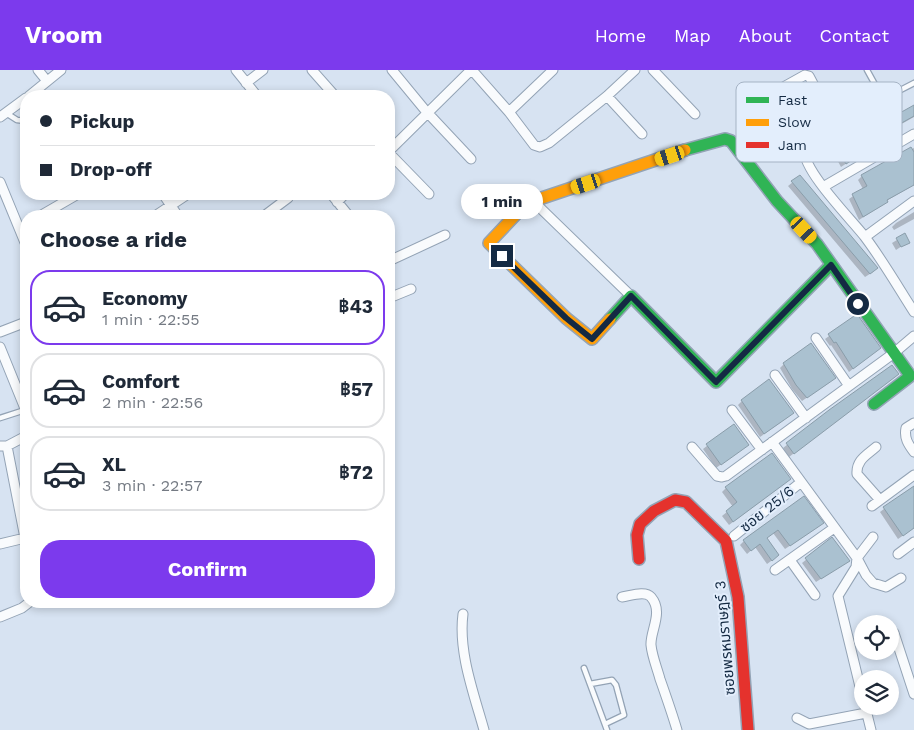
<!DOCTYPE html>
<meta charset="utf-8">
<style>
:root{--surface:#fff;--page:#f6f6f7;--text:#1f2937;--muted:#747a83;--line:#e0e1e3;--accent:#7c3aed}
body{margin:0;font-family:"Work Sans","Noto Sans Thai",sans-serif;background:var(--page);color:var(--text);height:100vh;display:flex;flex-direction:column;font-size:19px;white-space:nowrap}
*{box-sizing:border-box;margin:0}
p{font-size:16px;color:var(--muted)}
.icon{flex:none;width:28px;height:28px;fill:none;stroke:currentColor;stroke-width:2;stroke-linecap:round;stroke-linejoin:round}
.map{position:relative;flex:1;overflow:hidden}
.panel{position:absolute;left:20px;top:140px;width:375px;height:398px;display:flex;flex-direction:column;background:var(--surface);border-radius:20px;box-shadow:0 2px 8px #0003}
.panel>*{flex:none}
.top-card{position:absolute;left:20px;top:20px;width:375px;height:110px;border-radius:20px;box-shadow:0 2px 8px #0003;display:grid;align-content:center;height:110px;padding:0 20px;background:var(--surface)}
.fabs{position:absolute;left:854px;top:545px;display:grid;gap:10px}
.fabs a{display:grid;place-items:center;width:45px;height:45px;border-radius:50%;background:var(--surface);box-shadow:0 2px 8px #0003;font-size:25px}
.end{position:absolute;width:22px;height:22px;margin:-11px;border:6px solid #142a43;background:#fff;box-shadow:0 0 0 2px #fff}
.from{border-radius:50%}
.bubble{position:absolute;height:35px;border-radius:18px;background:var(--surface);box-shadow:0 2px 8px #0003;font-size:16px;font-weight:700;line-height:35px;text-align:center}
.car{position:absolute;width:15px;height:30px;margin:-15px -8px;border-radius:6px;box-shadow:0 0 4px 1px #0007;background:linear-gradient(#f5c518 24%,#345 0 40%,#f5c518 0 76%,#345 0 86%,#f5c518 0)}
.top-card b{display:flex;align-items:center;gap:18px;height:48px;font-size:19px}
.top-card b+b{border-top:1px solid var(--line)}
.top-card i{width:12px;height:12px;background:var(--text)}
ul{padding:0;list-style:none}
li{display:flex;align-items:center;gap:15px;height:75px;margin:0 10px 8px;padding:0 10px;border:2px solid var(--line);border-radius:20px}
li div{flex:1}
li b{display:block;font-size:19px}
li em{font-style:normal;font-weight:700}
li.on{border-color:var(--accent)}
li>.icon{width:45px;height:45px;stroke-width:1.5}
h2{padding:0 20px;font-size:22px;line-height:60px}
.action{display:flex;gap:10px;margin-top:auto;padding:10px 20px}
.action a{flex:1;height:58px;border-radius:20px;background:var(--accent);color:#fff;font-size:20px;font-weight:700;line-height:58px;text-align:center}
header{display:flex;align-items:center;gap:30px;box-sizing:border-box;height:70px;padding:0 25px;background:var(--accent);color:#fff}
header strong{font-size:24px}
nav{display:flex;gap:28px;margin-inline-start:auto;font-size:18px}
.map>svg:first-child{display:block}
.shadow{fill:#0003}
.building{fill:#aac1d0;stroke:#8a9daa}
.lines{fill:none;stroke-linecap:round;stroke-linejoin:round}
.lane-casing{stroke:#93a3b5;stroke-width:7}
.street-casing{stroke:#93a3b5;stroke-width:11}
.fast-casing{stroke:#93a3b5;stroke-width:14}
.slow-casing{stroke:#93a3b5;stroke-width:14}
.jam-casing{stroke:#93a3b5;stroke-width:14}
.lane{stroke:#f9fbfd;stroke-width:4.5}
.street{stroke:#f9fbfd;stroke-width:9}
.fast{stroke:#30b455;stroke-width:11}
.slow{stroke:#ff9f0a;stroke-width:11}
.jam{stroke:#e5322d;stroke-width:11}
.route{stroke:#142a43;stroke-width:6}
.labels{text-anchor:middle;stroke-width:4;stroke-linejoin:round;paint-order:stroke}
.street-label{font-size:15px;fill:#142a43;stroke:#e3eefc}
.key{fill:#e3eefc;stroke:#a5b3c4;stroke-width:1}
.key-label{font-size:14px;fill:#142a43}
</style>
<header>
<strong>Vroom</strong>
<nav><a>Home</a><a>Map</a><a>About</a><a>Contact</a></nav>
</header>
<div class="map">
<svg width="914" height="660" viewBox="0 0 914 660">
<rect width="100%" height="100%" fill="#d7e3f2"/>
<path class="shadow" d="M914 36V47L850 83 853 89 841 97 835 86 848 78 847 76 851 72Z
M914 78V115L886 131 882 135 859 150 849 129 863 119 858 110 862 106Z
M799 107 873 202 865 207 788 116Z
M914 142V149L894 160 892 157 896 153Z
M905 165 908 172 896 180 892 173Z
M856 246 864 290 849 302 831 275 830 276 825 269Z
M784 294 830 312 802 331 792 319 780 298Z
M898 304 789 387 783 378 830 341Z
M742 331 788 347 760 367 738 335Z
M734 355 748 375 716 398 703 379Z
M785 413 729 455 722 446 733 437 722 422 726 418Z
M914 416V458L898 469 880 442Z
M803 428 818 457 785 479 773 463 765 469 774 489 767 494 755 477 747 484 740 475 744 471Z
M832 469 844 494 816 512 802 493Z"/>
<path class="building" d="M914 35V46L850 82 854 89 846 94 838 81 852 74 850 71Z
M911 77 914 82V115L887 130 888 132 863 147 852 124 867 116 861 105Z
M800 105 878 198 870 204 791 111Z
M905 163 910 173 901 177 896 168Z
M857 244 881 278 853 299 836 272 834 273 828 264Z
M811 273 836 308 807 328 796 315 783 293Z
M892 295 899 304 794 384 786 373 829 340Z
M769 309 794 343 764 364 741 330Z
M734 354 749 375 721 395 706 374Z
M772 383 791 409 733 452 726 441 737 432 725 417Z
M914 416V458L903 466 883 437Z
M804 426 824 453 790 476 778 460 767 468 779 485 772 491 760 474 751 481 743 470Z
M832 467 850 491 821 509 805 488Z"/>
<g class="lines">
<g class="lane-casing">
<path id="lane" d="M867 0 883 29 914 13
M6 43 17 50 26 51
M0 348 25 340
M584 598 607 660
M590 614 612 610 616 615 624 645 605 654"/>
</g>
<g class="street-casing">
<path id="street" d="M38 0 47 11
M236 0 257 26
M312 0 335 26
M392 0 425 40 471 89
M472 0 509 42 534 75 540 77 549 73 607 26 635 0
M653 0 695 44
M246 13 263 0
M771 24 805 5 809 6 835 55 833 61 806 76 804 79C803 101 851 149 865 167 883 191 898 217 914 242
M29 26 61 0
M607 26 642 64
M509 42 553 0
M0 47 26 28
M389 81 471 0
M389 83 429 124
M0 112 26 175
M823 117 914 64
M163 124 178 146
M331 124 349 146
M533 131 631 226
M337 132 345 124
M40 146 78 124
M155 146 188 124
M264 146 288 128
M865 167 914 131
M389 191 445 165
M389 228 411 219
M0 262 26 252
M816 268 849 316
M0 277 26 341
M775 305 806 348
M732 340 762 380
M914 353 906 358C904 368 908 374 914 382
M772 372 857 488 866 505 873 513 886 517 901 508
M0 376H7L26 366
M692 377 717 406 722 407 726 406 894 283 914 266
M876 377C867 385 856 390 857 404L880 430
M872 436 914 405
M734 466 800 413
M0 474 25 468 7 376
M898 484 914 472
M790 490 815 525
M775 500 834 458
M622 527C630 526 645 520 651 527 664 542 650 561 651 575 652 586 657 598 660 609 666 626 672 643 677 660
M463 544C458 582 474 624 484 660
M0 547 22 538 31 531
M894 563 914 624
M862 625 838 526 856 497 857 488 873 467
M865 636 871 660
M797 648 809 654 866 643"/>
</g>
<g class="fast-casing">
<path id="fast" d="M685 80 725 69 731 71 777 131 817 174 909 304V307L874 334
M610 249 631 226 716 312 831 195"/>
</g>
<g class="slow-casing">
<path id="slow" d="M610 249 592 269 566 248 489 173 521 139 533 131 685 80"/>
</g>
<g class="jam-casing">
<path id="jam" d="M639 489 637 465 640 454 654 441 675 430 686 432 726 471 738 527 748 660"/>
</g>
<use href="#lane" class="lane"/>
<use href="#street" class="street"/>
<use href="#fast" class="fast"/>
<use href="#slow" class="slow"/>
<use href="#jam" class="jam"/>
</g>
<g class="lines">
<path class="route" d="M502 186 566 248 592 269 631 226 716 312 831 195 858 234"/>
</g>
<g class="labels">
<g class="street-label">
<text transform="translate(767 439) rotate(-39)" y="5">ซอย 25/6</text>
<text transform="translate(725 568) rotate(-95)" y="5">ซอยพรหมราษฎร์ 3</text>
</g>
</g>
<rect x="736" y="12" width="166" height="80" rx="8" class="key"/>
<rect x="746" y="27" width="23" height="6" fill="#30b455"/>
<rect x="746" y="49" width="23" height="7" fill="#ff9f0a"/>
<rect x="746" y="72" width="23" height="6" fill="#e5322d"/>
<g class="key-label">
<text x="778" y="35">Fast</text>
<text x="778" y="57">Slow</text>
<text x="778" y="80">Jam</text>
</g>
</svg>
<div class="fabs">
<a><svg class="icon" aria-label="locate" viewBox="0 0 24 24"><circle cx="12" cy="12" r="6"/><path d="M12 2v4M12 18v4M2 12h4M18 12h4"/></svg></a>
<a><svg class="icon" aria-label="layers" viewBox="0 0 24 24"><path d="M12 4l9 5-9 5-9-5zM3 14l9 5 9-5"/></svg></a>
</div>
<i class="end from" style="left:858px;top:234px"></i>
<i class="end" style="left:502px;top:186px"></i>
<div class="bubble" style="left:461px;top:114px;width:82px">1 min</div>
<i class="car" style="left:670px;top:86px;rotate:252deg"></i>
<i class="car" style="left:586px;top:114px;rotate:252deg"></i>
<i class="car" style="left:804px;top:160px;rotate:137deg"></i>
<div class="top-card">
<b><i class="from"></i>Pickup</b>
<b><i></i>Drop-off</b>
</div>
<section class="panel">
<h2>Choose a ride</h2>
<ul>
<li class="on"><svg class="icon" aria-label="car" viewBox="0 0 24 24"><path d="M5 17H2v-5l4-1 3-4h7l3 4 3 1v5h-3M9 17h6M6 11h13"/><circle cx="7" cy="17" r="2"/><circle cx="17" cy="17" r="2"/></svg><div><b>Economy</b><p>1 min · 22:55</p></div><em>฿43</em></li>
<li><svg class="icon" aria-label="car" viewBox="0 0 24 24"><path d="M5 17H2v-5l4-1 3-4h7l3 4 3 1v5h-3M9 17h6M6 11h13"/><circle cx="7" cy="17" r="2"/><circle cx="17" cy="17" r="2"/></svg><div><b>Comfort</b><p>2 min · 22:56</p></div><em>฿57</em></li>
<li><svg class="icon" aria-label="car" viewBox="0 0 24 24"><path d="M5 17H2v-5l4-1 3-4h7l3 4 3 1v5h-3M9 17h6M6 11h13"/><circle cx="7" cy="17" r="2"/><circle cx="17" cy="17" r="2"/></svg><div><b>XL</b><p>3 min · 22:57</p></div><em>฿72</em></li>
</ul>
<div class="action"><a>Confirm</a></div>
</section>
</div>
